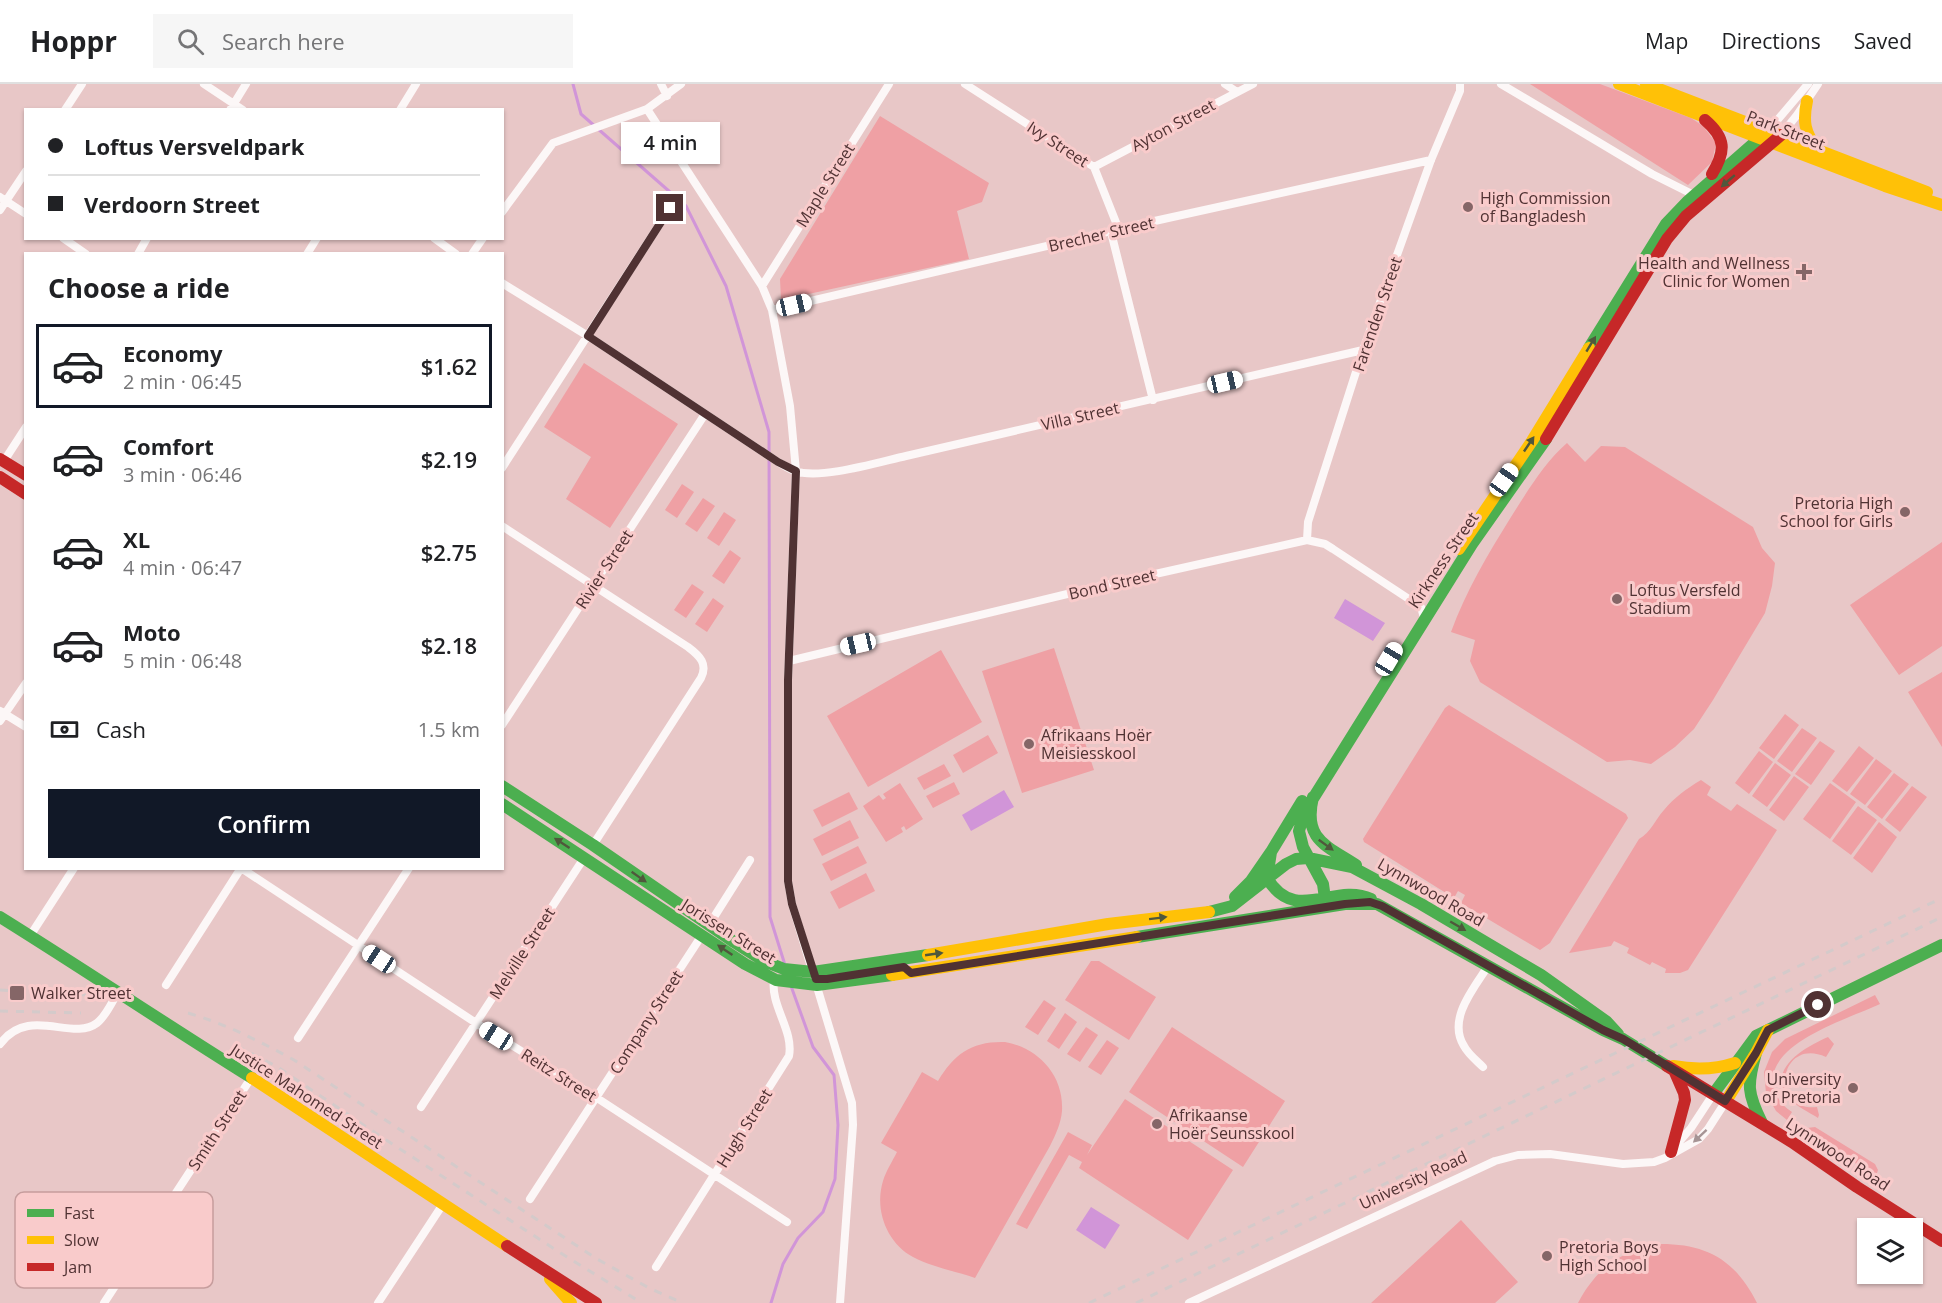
<!DOCTYPE html>
<meta charset="utf-8">
<style>
:root{--surface:#fff;--page:#f6f6f6;--text:#202124;--muted:#757577;--line:#e0e0e0;--accent:#111827}
body{margin:0;font-family:"Open Sans",sans-serif;background:var(--page);color:var(--text);height:100vh;display:flex;flex-direction:column;font-size:22px;white-space:nowrap}
*{box-sizing:border-box;margin:0}
p{font-size:20px;color:var(--muted)}
.icon{flex:none;width:33px;height:33px;fill:none;stroke:currentColor;stroke-width:2;stroke-linecap:round;stroke-linejoin:round}
.map{position:relative;flex:1;overflow:hidden}
.sheet{position:absolute;left:24px;top:168px;width:480px;height:618px;display:flex;flex-direction:column;background:var(--surface);border-radius:0px;box-shadow:0 2px 4px #0004}
.sheet>*{flex:none}
.guide{position:absolute;left:24px;top:24px;width:480px;height:132px;border-radius:0px;box-shadow:0 2px 4px #0004;display:grid;align-content:center;height:132px;padding:0 24px;background:var(--surface)}
.controls{position:absolute;left:1857px;top:1134px;display:grid;gap:12px}
.controls a{display:grid;place-items:center;width:66px;height:66px;border-radius:0px;background:var(--surface);box-shadow:0 2px 4px #0004;font-size:30px}
.end{position:absolute;width:27px;height:27px;margin:-14px;border:8px solid #503233;background:#fff;box-shadow:0 0 0 3px #fff}
.from{border-radius:50%}
.bubble{position:absolute;height:42px;border-radius:0px;background:var(--surface);box-shadow:0 2px 4px #0004;font-size:20px;font-weight:600;line-height:42px;text-align:center}
.car{position:absolute;width:18px;height:36px;margin:-18px -9px;border-radius:8px;box-shadow:0 0 4px 2px #0007;background:linear-gradient(#fff 24%,#345 0 40%,#fff 0 76%,#345 0 86%,#fff 0)}
.guide b{display:flex;align-items:center;gap:21px;height:57px;font-size:22px}
.guide b+b{border-top:2px solid var(--line)}
.guide i{width:15px;height:15px;background:var(--text)}
ul{padding:0;list-style:none}
li{display:flex;align-items:center;gap:18px;height:84px;margin:0 12px 9px;padding:0 12px;border:3px solid transparent;border-radius:0px}
li div{flex:1}
li b{display:block;font-size:22px}
li em{font-style:normal;font-weight:600}
li.selected{border-color:var(--accent)}
li>.icon{width:54px;height:54px;stroke-width:1.5}
h2{padding:0 24px;font-size:27px;line-height:72px}
.pay{display:flex;align-items:center;gap:15px;height:66px;padding:0 24px;font-size:22px}
.pay p{margin-inline-start:auto}
.primary-button{display:flex;gap:12px;margin-top:auto;padding:12px 24px}
.primary-button a{flex:1;height:69px;border-radius:0px;background:var(--accent);color:#fff;font-size:24px;font-weight:600;line-height:69px;text-align:center}
header{display:flex;align-items:center;gap:36px;box-sizing:border-box;height:84px;padding:0 30px;background:var(--surface);border-bottom:2px solid var(--line)}
header strong{font-size:28px}
nav{display:flex;gap:33px;margin-inline-start:auto;font-size:21px}
.search{width:420px;height:54px;background:var(--page);display:flex;align-items:center;gap:15px;box-sizing:border-box;padding:0 21px;border-radius:0px;color:var(--muted);font-size:22px}
.map>svg:first-child{display:block}
.green{fill:#efa0a4}
.water{fill:#d195d8}
.lines{fill:none;stroke-linecap:round;stroke-linejoin:round}
.stream{stroke:#d195d8;stroke-width:3}
.street{stroke:#fcf7f7;stroke-width:8}
.fast{stroke:#4caf50;stroke-width:12}
.slow{stroke:#ffc107;stroke-width:12}
.jam{stroke:#c62828;stroke-width:12}
.rail{stroke:#d4caca;stroke-width:3;stroke-dasharray:8 8;stroke-linecap:butt}
.oneway{fill:#4f583c}
.oneway2{fill:#a69495}
.route{stroke:#503233;stroke-width:8}
.poi-dot{fill:#856667;stroke:#f9cbcb;stroke-width:2}
.labels{text-anchor:middle;stroke-width:6;stroke-linejoin:round;paint-order:stroke}
.street-label{font-size:16px;fill:#503233;stroke:#f9cbcb}
.poi-label{font-size:16px;fill:#503233;stroke:#f9cbcb;text-anchor:start}
.key{fill:#f9cbcb;stroke:#c69d9d;stroke-width:1.5}
.key-label{font-size:16px;fill:#503233}
</style>
<header>
<strong>Hoppr</strong>
<div class="search"><svg class="icon" aria-label="search" viewBox="0 0 24 24"><circle cx="10" cy="10" r="6"/><path d="M15 15l6 6"/></svg>Search here</div>
<nav><a>Map</a><a>Directions</a><a>Saved</a></nav>
</header>
<div class="map">
<svg width="1942" height="1219" viewBox="0 0 1942 1219">
<rect width="100%" height="100%" fill="#e8c7c7"/>
<path class="green" d="M1530 0H1600L1691 34 1703 42 1716 59 1712 78 1688 101Z
M880 32 989 99 982 118 957 127 969 175 781 216 780 195Z
M584 279 678 340 610 444 566 415 591 373 544 343Z
M1567 359 1585 378 1601 362 1625 363 1753 443 1762 464 1775 479 1772 502 1765 529 1713 616 1694 645 1675 663 1651 680 1630 676 1607 678 1480 598 1470 577 1475 556 1451 548C1466 507 1488 470 1511 433 1527 408 1544 379 1567 359Z
M682 400 694 408 677 434 665 426Z
M703 414 715 422 697 448 685 440Z
M724 428 736 436 719 462 707 454Z
M1942 458V562L1899 591 1850 521Z
M730 466 741 474 724 500 712 492Z
M692 500 704 508 686 534 674 526Z
M713 514 724 522 707 548 695 540Z
M1054 564 1094 686 1022 709 982 587Z
M941 566 982 638 868 703 827 632Z
M1942 588V663L1908 608Z
M1449 621 1626 730 1628 734 1550 859 1540 866 1461 819 1465 811 1458 807 1454 814 1364 758 1363 755 1445 624Z
M1785 630 1799 641 1774 675 1759 664Z
M1802 644 1817 654 1792 688 1777 677Z
M988 651 998 669 963 689 953 671Z
M1820 657 1835 667 1811 701 1795 690Z
M1859 662 1874 674 1847 708 1832 697Z
M1759 667 1773 678 1749 710 1735 699Z
M1876 675 1892 687 1865 721 1850 710Z
M1775 679 1791 691 1767 723 1752 712Z
M944 680 951 692 924 706 917 694Z
M1894 689 1909 700 1882 735 1867 723Z
M1794 692 1809 703 1784 737 1769 726Z
M1701 696 1711 703 1707 711 1731 727 1737 720 1777 746 1688 886 1680 889H1665L1666 885 1652 878 1650 881 1627 869 1629 864 1614 857 1611 862 1569 869 1639 755C1651 748 1655 736 1664 726 1675 713 1686 705 1701 696Z
M954 698 960 710 933 724 926 712Z
M900 699 923 735 906 746 904 742 901 744 903 748 886 758 863 722 879 711 883 716 886 714 883 710Z
M1830 699 1856 718 1830 755 1803 735Z
M1912 702 1927 713 1900 748 1885 736Z
M849 708 858 725 822 743 813 726Z
M1858 722 1877 736 1851 771 1832 757Z
M850 736 859 754 822 772 813 755Z
M1879 738 1897 753 1872 789 1853 774Z
M858 762 867 779 831 797 822 780Z
M866 789 875 807 839 825 830 808Z
M1091 877H1099L1156 913 1129 956 1065 916Z
M1875 911 1880 920C1850 934 1770 958 1773 998 1774 1011 1781 1021 1792 1028L1787 1036 1776 1027 1766 1009 1764 988 1772 968 1785 955Z
M1044 916 1056 924 1038 951 1025 943Z
M1065 929 1077 938 1059 965 1047 957Z
M1086 943 1098 951 1080 978 1067 970Z
M1172 943 1285 1017 1243 1083 1129 1008Z
M1828 953 1834 960 1826 973C1779 952 1768 1028 1817 1023L1819 1031 1818 1034C1809 1028 1797 1023 1790 1015 1764 986 1805 963 1828 953Z
M1107 956 1119 964 1101 991 1088 983Z
M1005 958C1038 964 1064 991 1062 1027 1061 1039 1056 1050 1050 1062L975 1194C955 1187 932 1183 913 1173 887 1159 874 1126 883 1097 886 1087 892 1078 897 1068L881 1059 922 988 938 997C954 970 972 957 1005 958Z
M1125 1015 1233 1086 1188 1156 1079 1084 1082 1078 1069 1071 1027 1145 1016 1140 1068 1048 1092 1061 1087 1071Z
M1815 1043 1875 1080 1878 1086 1876 1092 1805 1048 1807 1044Z
M1461 1136 1518 1198 1495 1219H1371Z
M1661 1160C1708 1160 1736 1177 1757 1219H1578C1597 1183 1622 1166 1661 1160Z"/>
<path class="water" d="M1345 515 1385 539 1373 557 1334 534Z
M1004 706 1014 723 971 747 962 731Z
M1091 1123 1120 1141 1105 1165 1076 1146Z"/>
<g class="lines">
<path class="stream" d="M573 0 581 30 686 122 726 202 769 348 770 833 785 881
M771 1219 783 1180 798 1154 823 1128 835 1095 838 1041 834 991 813 963 791 902"/>
<path class="street" d="M204 0 243 26
M661 0 667 12
M965 0 1094 83 1119 146
M1225 0 1237 8
M1501 0 1652 90 1698 113
M647 25 762 202 772 226 790 322 796 387 788 596V797L792 820 852 1019 853 1041 840 1219
M65 26 82 0
M230 26 246 0
M400 26 416 0
M1769 46 1808 0
M1781 51 1797 31 1818 0
M1094 83 1253 0
M0 113 26 130
M0 126 26 87
M502 128 553 59 647 25 681 0
M1111 148 1153 316
M63 154 86 170
M434 154 456 170
M138 170 147 154
M307 170 317 154
M472 170 483 154
M502 199 588 252 778 378C783 381 789 385 795 387 820 396 879 378 906 372L1363 266
M762 202 889 0
M772 226 1150 138 1431 76
M4 377 26 343
M502 384 670 124
M502 442 688 563C700 572 708 580 701 594L593 761
M1307 456 1308 438 1363 266 1431 76 1460 7V0
M789 577 1088 505 1307 456 1325 460 1333 465 1421 523 1424 534
M0 627 26 643
M0 637 26 599
M502 641 705 330
M241 784 476 939 597 1014 787 1138
M709 841 750 776
M30 852 74 784
M166 901 241 784
M298 954 409 784
M0 960C29 921 72 958 97 939 106 932 112 918 118 908
M1483 983C1477 977 1468 970 1464 962 1447 935 1474 904 1488 882
M421 1023 584 774
M1673 1065 1691 1044 1714 1009
M530 1115 702 851
M656 1183 789 972C794 946 770 922 774 895
M104 1219 251 994
M378 1219 443 1120
M1189 1219 1495 1077 1518 1071 1550 1070 1623 1080 1654 1078 1665 1074 1699 1055 1708 1045 1726 1017"/>
<path class="fast" d="M1589 264 1666 140 1688 117 1769 46
M502 702 593 761 734 858 764 877 784 885 813 888 928 871
M1313 713C1303 755 1325 761 1356 781
M502 720 745 880 776 896 817 901 892 891
M1267 794 1271 768 1302 717
M1267 794C1295 841 1334 798 1371 815
M1235 813 1251 797 1271 768
M1326 822 1323 800 1303 763 1299 747 1304 729 1472 460 1546 355
M1209 828 1232 822 1286 780 1296 775 1308 774 1352 783 1421 820 1541 891 1607 938 1618 950
M0 833C85 886 167 941 252 994
M1137 853 1345 820H1377L1603 946 1623 955 1667 982
M1756 969C1747 1001 1747 1009 1762 1039
M1714 1009 1756 952 1942 861"/>
<path class="slow" d="M1619 0 1885 102 1942 121
M1646 0 1927 108
M1807 17C1803 36 1804 50 1818 64
M1459 465 1532 357 1589 264
M928 871 1108 840 1209 828
M892 891 1137 853
M1673 982C1695 986 1714 986 1735 979
M252 994 507 1162
M1726 1017 1756 969 1768 946
M550 1195 571 1219"/>
<path class="jam" d="M1705 36C1726 54 1726 67 1712 90
M1546 355 1667 155 1686 132 1781 51
M0 375 26 391
M0 393 26 410
M1667 982 1792 1058 1857 1103 1942 1157
M1671 1068 1685 1016 1684 1009 1674 986
M507 1162 596 1219"/>
<path class="rail" d="M0 906 89 911
M0 927 81 929
M188 929C226 940 259 957 294 976L597 1175 649 1204 683 1219
M237 962 276 982 380 1052 570 1175 642 1219
M1089 1219 1942 814
M1136 1219 1942 833"/>
</g>
<defs><path id="oneway-solid" d="M-6-.8H1V-3.2L6.5 0L1 3.2V.8H-6Z" transform="scale(1.5)"/></defs>
<g class="oneway">
<use href="#oneway-solid" transform="translate(1728 97) rotate(139)"/>
<use href="#oneway-solid" transform="translate(1591 260) rotate(-59)"/>
<use href="#oneway-solid" transform="translate(1529 360) rotate(-56)"/>
<use href="#oneway-solid" transform="translate(562 759) rotate(-147)"/>
<use href="#oneway-solid" transform="translate(1326 761) rotate(36)"/>
<use href="#oneway-solid" transform="translate(639 793) rotate(35)"/>
<use href="#oneway-solid" transform="translate(1158 834) rotate(-7)"/>
<use href="#oneway-solid" transform="translate(1458 842) rotate(30)"/>
<use href="#oneway-solid" transform="translate(725 866) rotate(-146)"/>
<use href="#oneway-solid" transform="translate(934 870) rotate(-8)"/>
</g>
<use class="oneway2" href="#oneway-solid" transform="translate(1700 1052) rotate(137)"/>
<g class="lines">
<path class="route" d="M670 124 588 252 778 378 796 387 788 596V797L792 820 816 895H827L904 883 911 889 1345 820 1370 818 1382 822 1603 946 1623 955 1725 1017 1756 969 1768 946 1818 921"/>
</g>
<g class="poi-dot">
<circle cx="1468" cy="123" r="6"/>
<path d="M1801 179h6v6h6v6h-6v6h-6v-6h-6v-6h6z"/>
<circle cx="1905" cy="428" r="6"/>
<circle cx="1617" cy="515" r="6"/>
<circle cx="1029" cy="660" r="6"/>
<rect x="9" y="901" width="16" height="16" rx="3"/>
<circle cx="1853" cy="1004" r="6"/>
<circle cx="1157" cy="1040" r="6"/>
<circle cx="1547" cy="1172" r="6"/>
</g>
<g class="labels">
<g class="street-label">
<text transform="translate(1173 41) rotate(-28)" y="6">Ayton Street</text>
<text transform="translate(1786 46) rotate(21)" y="6">Park Street</text>
<text transform="translate(1058 60) rotate(33)" y="6">Ivy Street</text>
<text transform="translate(825 101) rotate(-58)" y="6">Maple Street</text>
<text transform="translate(1101 150) rotate(-13)" y="6">Brecher Street</text>
<text transform="translate(1377 230) rotate(-71)" y="6">Farenden Street</text>
<text transform="translate(1080 332) rotate(-13)" y="6">Villa Street</text>
<text transform="translate(1443 476) rotate(-56)" y="6">Kirkness Street</text>
<text transform="translate(604 485) rotate(-57)" y="6">Rivier Street</text>
<text transform="translate(1112 500) rotate(-13)" y="6">Bond Street</text>
<text transform="translate(1431 808) rotate(30)" y="6">Lynnwood Road</text>
<text transform="translate(729 847) rotate(32)" y="6">Jorissen Street</text>
<text transform="translate(522 869) rotate(-57)" y="6">Melville Street</text>
<text transform="translate(646 938) rotate(-57)" y="6">Company Street</text>
<text transform="translate(559 991) rotate(32)" y="6">Reitz Street</text>
<text transform="translate(307 1012) rotate(33)" y="6">Justice Mahomed Street</text>
<text transform="translate(744 1044) rotate(-58)" y="6">Hugh Street</text>
<text transform="translate(217 1046) rotate(-57)" y="6">Smith Street</text>
<text transform="translate(1838 1070) rotate(33)" y="6">Lynnwood Road</text>
<text transform="translate(1413 1096) rotate(-25)" y="6">University Road</text>
</g>
<g class="poi-label">
<text x="1480" y="120">High Commission<tspan x="1480" dy="18">of Bangladesh</tspan></text>
<text x="1790" y="185" text-anchor="end">Health and Wellness<tspan x="1790" dy="18">Clinic for Women</tspan></text>
<text x="1893" y="425" text-anchor="end">Pretoria High<tspan x="1893" dy="18">School for Girls</tspan></text>
<text x="1629" y="512">Loftus Versfeld<tspan x="1629" dy="18">Stadium</tspan></text>
<text x="1041" y="657">Afrikaans Hoër<tspan x="1041" dy="18">Meisiesskool</tspan></text>
<text x="31" y="915">Walker Street</text>
<text x="1841" y="1001" text-anchor="end">University<tspan x="1841" dy="18">of Pretoria</tspan></text>
<text x="1169" y="1037">Afrikaanse<tspan x="1169" dy="18">Hoër Seunsskool</tspan></text>
<text x="1559" y="1169">Pretoria Boys<tspan x="1559" dy="18">High School</tspan></text>
</g>
</g>
<rect x="15" y="1108" width="198" height="96" rx="9" class="key"/>
<rect x="27" y="1125" width="27" height="8" fill="#4caf50"/>
<rect x="27" y="1152" width="27" height="8" fill="#ffc107"/>
<rect x="27" y="1179" width="27" height="8" fill="#c62828"/>
<g class="key-label">
<text x="64" y="1135">Fast</text>
<text x="64" y="1162">Slow</text>
<text x="64" y="1189">Jam</text>
</g>
</svg>
<div class="controls">
<a><svg class="icon" aria-label="layers" viewBox="0 0 24 24"><path d="M12 4l9 5-9 5-9-5zM3 14l9 5 9-5"/></svg></a>
</div>
<i class="end from" style="left:1818px;top:921px"></i>
<i class="end" style="left:670px;top:124px"></i>
<div class="bubble" style="left:621px;top:38px;width:99px">4 min</div>
<i class="car" style="left:794px;top:221px;rotate:77deg"></i>
<i class="car" style="left:1225px;top:298px;rotate:77deg"></i>
<i class="car" style="left:1504px;top:396px;rotate:35deg"></i>
<i class="car" style="left:858px;top:560px;rotate:257deg"></i>
<i class="car" style="left:1389px;top:575px;rotate:31deg"></i>
<i class="car" style="left:379px;top:875px;rotate:303deg"></i>
<i class="car" style="left:496px;top:952px;rotate:302deg"></i>
<div class="guide">
<b><i class="from"></i>Loftus Versveldpark</b>
<b><i></i>Verdoorn Street</b>
</div>
<section class="sheet">
<h2>Choose a ride</h2>
<ul>
<li class="selected"><svg class="icon" aria-label="car" viewBox="0 0 24 24"><path d="M5 17H2v-5l4-1 3-4h7l3 4 3 1v5h-3M9 17h6M6 11h13"/><circle cx="7" cy="17" r="2"/><circle cx="17" cy="17" r="2"/></svg><div><b>Economy</b><p>2 min · 06:45</p></div><em>$1.62</em></li>
<li><svg class="icon" aria-label="car" viewBox="0 0 24 24"><path d="M5 17H2v-5l4-1 3-4h7l3 4 3 1v5h-3M9 17h6M6 11h13"/><circle cx="7" cy="17" r="2"/><circle cx="17" cy="17" r="2"/></svg><div><b>Comfort</b><p>3 min · 06:46</p></div><em>$2.19</em></li>
<li><svg class="icon" aria-label="car" viewBox="0 0 24 24"><path d="M5 17H2v-5l4-1 3-4h7l3 4 3 1v5h-3M9 17h6M6 11h13"/><circle cx="7" cy="17" r="2"/><circle cx="17" cy="17" r="2"/></svg><div><b>XL</b><p>4 min · 06:47</p></div><em>$2.75</em></li>
<li><svg class="icon" aria-label="car" viewBox="0 0 24 24"><path d="M5 17H2v-5l4-1 3-4h7l3 4 3 1v5h-3M9 17h6M6 11h13"/><circle cx="7" cy="17" r="2"/><circle cx="17" cy="17" r="2"/></svg><div><b>Moto</b><p>5 min · 06:48</p></div><em>$2.18</em></li>
</ul>
<div class="pay"><svg class="icon" aria-label="cash" viewBox="0 0 24 24"><path d="M3 7h18v10H3z"/><circle cx="12" cy="12" r="2"/></svg>Cash<p>1.5 km</p></div>
<div class="primary-button"><a>Confirm</a></div>
</section>
</div>
